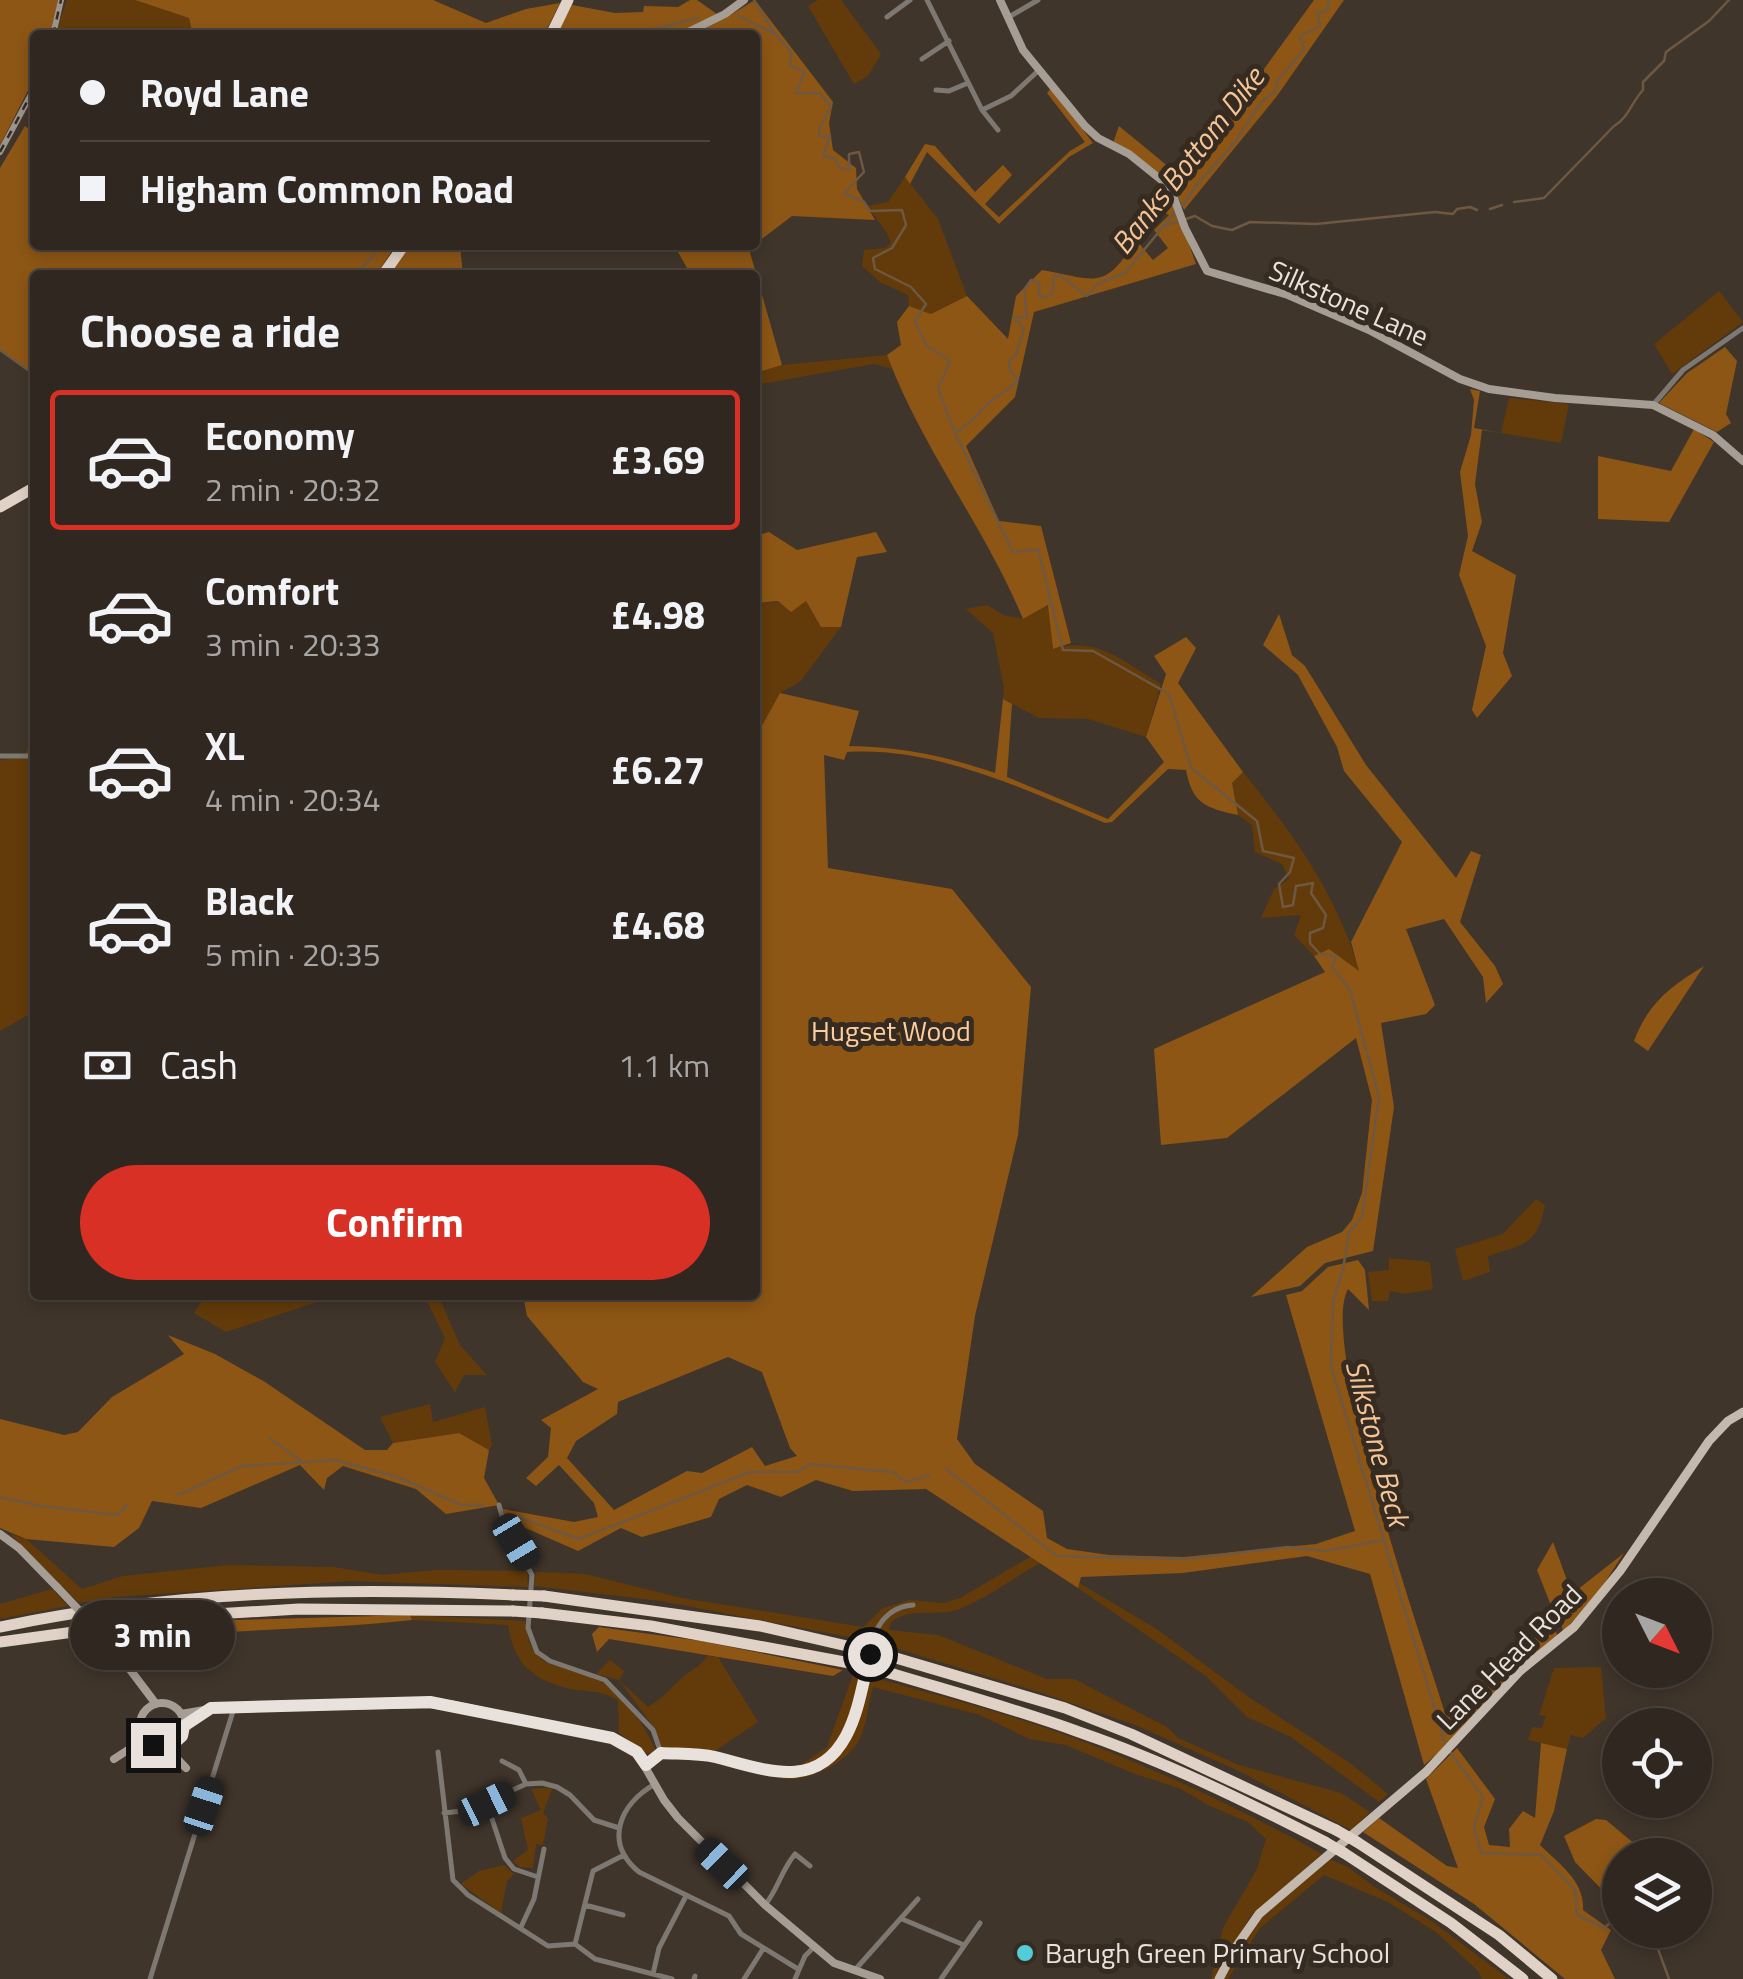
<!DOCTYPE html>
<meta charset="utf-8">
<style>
:root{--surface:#302820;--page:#383029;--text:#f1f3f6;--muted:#a8a6a5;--line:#4b443e;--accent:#d93025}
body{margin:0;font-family:"Titillium Web",sans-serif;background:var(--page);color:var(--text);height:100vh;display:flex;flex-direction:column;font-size:38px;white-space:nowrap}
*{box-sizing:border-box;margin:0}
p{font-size:32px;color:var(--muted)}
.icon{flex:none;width:55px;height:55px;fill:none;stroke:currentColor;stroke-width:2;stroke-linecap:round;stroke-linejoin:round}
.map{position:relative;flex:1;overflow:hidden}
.panel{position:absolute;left:30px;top:270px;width:730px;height:1030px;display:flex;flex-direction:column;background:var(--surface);border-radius:10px;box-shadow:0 5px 15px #0003,0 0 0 2px var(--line)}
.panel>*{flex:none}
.top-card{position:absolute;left:30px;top:30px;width:730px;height:220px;border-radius:10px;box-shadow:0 5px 15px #0003,0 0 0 2px var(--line);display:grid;align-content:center;height:220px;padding:0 50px;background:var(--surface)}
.needle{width:65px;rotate:132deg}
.buttons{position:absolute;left:1602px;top:1578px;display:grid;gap:20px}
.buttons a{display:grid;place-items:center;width:110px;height:110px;border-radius:50%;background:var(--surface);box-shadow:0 5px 15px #0003,0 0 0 2px var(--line);font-size:50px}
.end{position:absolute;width:45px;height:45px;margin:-22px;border:12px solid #e9e2dc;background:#111;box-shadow:0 0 0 5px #111}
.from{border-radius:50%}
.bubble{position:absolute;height:70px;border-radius:35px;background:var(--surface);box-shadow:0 5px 15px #0003,0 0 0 2px var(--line);font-size:32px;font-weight:700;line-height:70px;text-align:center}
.car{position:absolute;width:30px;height:60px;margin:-30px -15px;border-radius:12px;box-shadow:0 0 8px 2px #0007;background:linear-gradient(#222 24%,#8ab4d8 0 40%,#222 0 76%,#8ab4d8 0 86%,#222 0)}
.top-card b{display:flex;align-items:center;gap:35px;height:95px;font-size:38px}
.top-card b+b{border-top:2px solid var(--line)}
.top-card i{width:25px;height:25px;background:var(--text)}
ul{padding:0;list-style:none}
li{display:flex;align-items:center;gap:30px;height:140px;margin:0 20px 15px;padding:0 30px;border:5px solid transparent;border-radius:10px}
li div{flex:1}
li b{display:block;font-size:38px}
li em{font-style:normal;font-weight:700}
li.selected{border-color:var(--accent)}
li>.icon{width:90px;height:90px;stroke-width:1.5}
h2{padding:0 50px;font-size:45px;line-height:120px}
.pay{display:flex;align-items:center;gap:25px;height:110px;padding:0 50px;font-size:38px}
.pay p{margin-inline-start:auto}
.button{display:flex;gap:20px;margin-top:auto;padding:20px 50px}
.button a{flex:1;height:115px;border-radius:60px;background:var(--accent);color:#fff;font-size:40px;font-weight:700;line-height:115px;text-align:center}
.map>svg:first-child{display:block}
.green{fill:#633b0a}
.forest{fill:#8d5615;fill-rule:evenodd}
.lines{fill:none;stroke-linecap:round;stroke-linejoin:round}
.stream{stroke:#6e5842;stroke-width:2.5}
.street{stroke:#7e7873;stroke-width:5}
.secondary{stroke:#a69d95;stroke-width:8}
.primary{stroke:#c4b9ae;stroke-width:9}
.highway{stroke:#e0d2c6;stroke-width:11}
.rail-casing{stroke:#9d948c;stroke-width:6}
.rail{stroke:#352b21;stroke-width:2.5;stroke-dasharray:8;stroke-linecap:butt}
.secondary-bridge{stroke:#a69d95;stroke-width:8}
.highway-bridge{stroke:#e0d2c6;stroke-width:11}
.route{stroke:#e9e2dc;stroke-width:12}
.poi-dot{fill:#52ccd6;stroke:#352b21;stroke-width:4}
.labels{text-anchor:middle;stroke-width:10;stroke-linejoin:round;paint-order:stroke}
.street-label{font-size:28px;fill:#e9e2dc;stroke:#352b21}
.park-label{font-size:28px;fill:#fdcd9f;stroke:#352b21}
.poi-label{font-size:28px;fill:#e9e2dc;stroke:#352b21;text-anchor:start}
.water-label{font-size:30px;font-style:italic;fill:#f4c497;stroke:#352b21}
</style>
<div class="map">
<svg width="1743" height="1979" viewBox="0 0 1743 1979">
<rect width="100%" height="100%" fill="#40352b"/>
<path class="green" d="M67 0H135L189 18 193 35H55Z
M818 0H841L881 54 868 76 854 84 808 6Z
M905 177 938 219 967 296 931 314 909 306 908 295 880 282 862 266 864 250 885 248 891 243C886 228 876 220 868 206L888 202Z
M1719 291 1743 322 1672 374 1654 344Z
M887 355 892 369 874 364 755 385V373L782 365Z
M1509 398 1569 404 1561 443 1501 433Z
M806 601 821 627H841L800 682 780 693 755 738V603Z
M987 605 1003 615 1023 619 1049 605 1053 649C1097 635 1125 663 1161 684L1146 737 1088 719 1039 718 1003 699 1004 688 993 633 966 609Z
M35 733V1011L0 1031V760L23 758Z
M1243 772C1296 838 1334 890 1360 972L1329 949 1314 956 1294 935 1301 915 1261 918 1274 889 1289 879 1282 864 1255 852 1252 825 1238 815 1232 783Z
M1536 1199 1545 1205C1537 1246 1524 1244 1488 1256L1490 1272 1463 1281 1455 1249 1503 1234Z
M1389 1258 1430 1262 1433 1289 1405 1294 1390 1291 1388 1301H1372L1368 1272 1389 1270Z
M206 1295H328L323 1300 226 1332 194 1313Z
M424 1295H438L460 1345 487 1375H464L455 1392 435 1362 445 1338Z
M430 1404 433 1422 485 1407 492 1445 489 1450 459 1433 393 1443 380 1417Z
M10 1534 26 1539 82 1589 123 1576 228 1565 334 1567 382 1575 436 1570 527 1571 528 1587 352 1581 115 1597 79 1603Z
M1030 1557 1040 1563C1015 1577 989 1597 962 1608 938 1618 911 1606 891 1622L889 1630 938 1635 1047 1679H1074L1167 1727 1178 1738 1239 1765 1341 1793 1370 1812 1351 1830 1239 1771 1135 1725 1042 1693 875 1642 661 1601 534 1586 536 1572 585 1574 682 1598 863 1627 883 1608 909 1600 944 1603 960 1598Z
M1079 1583 1155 1628 1250 1698 1353 1765 1388 1794 1379 1802 1291 1737 1247 1717 1206 1676 1078 1588Z
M52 1589 68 1606 0 1619V1604Z
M410 1615 525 1621C531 1681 570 1658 605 1683 625 1697 649 1730 656 1753H646L619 1733 618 1700C601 1690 590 1692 571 1689 532 1680 514 1664 508 1625L412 1620Z
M707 1656 718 1657 758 1722 712 1753 663 1750 655 1729 619 1680 596 1674 610 1660 624 1671 619 1680 648 1707C665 1697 673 1684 688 1673 697 1666 701 1666 707 1656Z
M1601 1667 1606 1718 1583 1738 1571 1735 1567 1749 1528 1740 1532 1727 1542 1728 1546 1716 1539 1715 1554 1668Z
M854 1672C935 1695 1017 1715 1095 1746 1173 1777 1248 1813 1322 1854L1250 1917 1215 1979H1211L1223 1928 1257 1869 1266 1839 1248 1822 1210 1806 1179 1788 1135 1774 1066 1745 1029 1739 980 1715 873 1687C868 1704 867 1726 858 1742 844 1765 806 1782 781 1779L827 1747Z
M545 1788 552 1789 543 1813 548 1818 543 1845 536 1844 533 1868 520 1867 513 1861 528 1850 521 1818 541 1810 531 1789Z
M1329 1859 1348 1867 1373 1886 1430 1920 1509 1979H1482L1478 1971 1436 1932 1388 1902 1324 1875 1260 1928 1228 1979H1222L1259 1920Z
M504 1865 514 1874 507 1881 501 1913 461 1884 479 1871Z"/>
<path class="forest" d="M0 0H58L50 35H35V77L0 145Z
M135 0H433L486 23 526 9 560 3 544 35H193L189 18Z
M690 0H697L724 19 755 0 833 102 829 123 833 150 856 168 857 189 875 220 792 216 755 244V35H555L572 5 615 13 643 12 644 6 678 7Z
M1314 0H1344L1277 96 1184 210 1172 184 1113 143 1119 126 1181 177H1186Z
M1051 88 1093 143 1069 157 999 224 927 152 910 184 905 177 925 144 935 146 975 192 1003 165 1012 175 985 204 999 217 1070 151 1085 142 1047 93Z
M25 126 35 133V245H396L376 275H35V377L0 350V168Z
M1165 193 1176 208 1196 264 1034 312 1015 397 966 446 999 521 1041 526 1071 643 1053 649 1048 605 1023 619C985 527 922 449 887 355L901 345 897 322 909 306 931 314 967 296 1008 339 1016 296 1042 270C1097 280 1104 291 1136 240L1153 260 1168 248 1154 230 1169 215 1155 209Z
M409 245H460L463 275H389Z
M674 245H754L749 249 782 365 755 373V275H691Z
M1725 347 1737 361 1726 414 1731 423 1717 432 1659 403 1687 373Z
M1470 389 1480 391 1474 428 1501 433 1482 430 1475 484 1482 522 1472 551 1516 575 1503 653 1512 676 1477 718 1472 710 1486 646 1459 575 1468 536 1460 472 1471 435 1474 400Z
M1694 429 1714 442 1669 522 1598 519V456L1671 471Z
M769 532 797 550 876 532 887 552 857 557 841 627H821L806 601 791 612 778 601 755 603V536Z
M1279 614 1292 655 1305 666 1366 765 1456 878 1471 851 1481 855 1460 922 1495 966 1503 984 1486 1003 1483 977 1444 919 1406 929 1435 1005 1426 1014 1381 1023 1394 1107 1373 1251 1325 1263 1300 1286 1251 1297 1307 1247 1342 1232 1352 1220 1362 1193 1372 1100 1356 1038 1227 1138 1161 1145 1154 1049 1325 972 1314 956 1329 949 1359 971 1351 942 1402 842 1344 771 1337 747 1298 675 1263 645Z
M1186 637 1196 648 1178 683 1243 772 1232 783 1238 815C1205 808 1192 803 1186 770L1168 769 1112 822 1105 823C1023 789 938 747 847 752L844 760 824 755 828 868 952 889 1031 987 1018 1135 975 1316 957 1439 975 1464 1043 1511 1047 1538 1067 1549 1109 1555 1184 1557 1316 1544 1355 1531 1286 1295 1302 1291 1328 1267 1358 1260 1365 1270 1369 1310 1348 1289C1318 1343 1424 1644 1446 1716L1475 1693 1491 1661 1554 1628 1558 1636 1516 1669 1444 1748 1424 1765 1370 1574 1307 1556 1183 1573 1081 1577 1078 1588 926 1489 853 1491 816 1480 781 1497 747 1485 719 1499 711 1517 642 1537 621 1528 578 1551 505 1519 503 1509 574 1522 598 1517 594 1503 559 1465 536 1486 526 1478 548 1457 551 1428 541 1420 598 1389 583 1382 527 1316 523 1295H755V738L780 693 859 711 849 746C901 747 946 756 995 773L1003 699 1012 704 1007 777 1108 819 1164 762 1146 737 1166 674 1154 656ZM728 1357 762 1372 790 1448 797 1456 765 1466 752 1447 702 1473 687 1471 614 1510 567 1458 576 1441 617 1414 618 1402Z
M1704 966 1648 1051 1634 1041C1648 1003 1671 986 1704 966Z
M168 1335 215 1354 265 1382 365 1450H387L393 1443 459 1433 489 1450 484 1478 499 1505 446 1514 416 1489 343 1466 327 1478 324 1490 300 1465 201 1508 152 1501 139 1528 114 1547 26 1539 0 1528V1419L64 1435 78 1432 112 1397 184 1354Z
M1553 1542 1572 1594 1624 1553 1598 1593 1563 1632 1558 1604 1550 1603 1537 1570Z
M410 1615 412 1620C314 1631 215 1628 117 1643L107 1631 235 1620Z
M599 1627 701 1641 843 1670 833 1676 609 1639 597 1652 592 1634Z
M1541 1743 1567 1749 1554 1811 1540 1845C1559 1864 1585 1881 1583 1910L1611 1930 1601 1950 1615 1979H1565L1474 1904 1363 1832 1379 1818 1447 1866 1458 1868 1426 1779 1457 1748 1495 1799 1484 1827 1489 1845 1510 1847 1509 1829 1523 1811 1535 1818Z
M1596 1819 1606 1820 1648 1855H1620V1908L1575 1862 1564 1836Z"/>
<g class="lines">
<path class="stream" d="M754 0 775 34 791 52 790 66 802 70 804 74 796 93H819L831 106 819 129 820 137 830 136 823 156 835 159 840 168 849 170V154L859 152 864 172 844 193 864 202 870 211 902 210 906 225 892 248 873 258 875 269 911 287 926 304 915 321 926 345 950 361 938 389 955 433 1013 552 1038 549 1063 650 1093 651 1169 694 1191 768 1257 821 1263 851 1294 858 1290 872 1279 884 1283 907 1293 905 1296 886 1313 883 1311 893 1326 915 1323 928 1310 933V943L1320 954 1336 956 1332 967 1350 990 1379 1097 1362 1216 1349 1233 1343 1269 1333 1301 1331 1366 1446 1746
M739 16 773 33
M629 35 698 18
M1514 202 1544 198 1614 126C1629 117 1631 103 1643 90V82L1664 61 1666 52 1709 21 1729 0
M1182 205C1190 197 1193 188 1201 180 1214 166 1225 154 1237 139 1250 121 1256 102 1276 91L1277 81 1304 49 1300 36 1320 26 1317 13 1327 11 1329 0
M1490 209 1502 205
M1165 226 1195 216 1212 226 1232 230 1250 222 1316 224 1435 212 1453 214 1457 209 1470 207 1477 210
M353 275 372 258 377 245
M0 350 35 375
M955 433C972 423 978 411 992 400 1002 392 1011 390 1018 379L1010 371 1009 361 1016 355 1024 329 1014 318 1027 317 1024 290 1031 280 1039 282V296L1047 297 1052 294 1054 276H1061L1087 296 1099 283 1125 273 1176 211
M269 1438 300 1460
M946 1469 1057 1556 1185 1559 1288 1547 1325 1551 1382 1540
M178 1495 242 1466 335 1460 398 1477 461 1505H482
M0 1497 41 1506 117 1515 127 1505
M510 1514 579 1539 750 1472H798L809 1464 893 1472 906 1482 929 1475
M1450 1752 1483 1797 1474 1827 1481 1853 1541 1855 1575 1890 1577 1915 1604 1928 1620 1915
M1651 1930 1669 1979"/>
<path class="street" d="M927 0 982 110 1011 96 1039 70
M887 17 910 0
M1009 17 1038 0
M922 59 949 41
M936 90 949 91 968 83
M982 110 998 130
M1653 405 1683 370 1743 328
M0 756H35
M499 1505 504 1523 532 1575 528 1628 537 1652 550 1661 605 1680 653 1730 661 1753 646 1765
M438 1752 453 1880 468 1895 548 1946 575 1944
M661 1753C676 1754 692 1754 707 1755 741 1760 769 1779 804 1770 885 1749 840 1610 913 1605
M502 1761 519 1770 526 1784
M655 1784C620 1804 603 1842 639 1872L729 1916 741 1934 798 1969
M487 1804 505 1858 514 1869 538 1877
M444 1813 470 1810 526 1784 542 1783 557 1787 570 1795 594 1820 619 1828
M624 1855 593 1871 575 1944 595 1959 672 1979
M585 1905 623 1915
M765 1905C778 1889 781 1871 795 1854L810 1866
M902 1919 964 1945
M521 1927 534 1899 544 1849
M854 1971 918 1899
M653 1974 659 1948 686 1896
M150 1979 234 1708
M694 1979 695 1976
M744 1979 763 1949
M795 1979 805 1956 814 1947
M941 1979 980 1923"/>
<path class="secondary" d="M1000 0 1023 50 1085 126 1098 138 1129 154 1170 187 1185 228 1207 271 1288 295 1369 330 1460 379 1489 389 1555 398 1653 405 1713 435 1743 461
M682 35 725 14 744 0
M0 1534 19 1548 57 1587
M110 1643 156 1704
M140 1725a22 22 0 1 1 44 0a22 22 0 1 1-44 0Z
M181 1714 216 1708 450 1704 612 1738 637 1753 664 1800 678 1818 765 1905 834 1963 880 1979
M166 1747 186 1768
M114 1759 134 1746 140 1731"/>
<path class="primary" d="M1219 1979 1236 1947 1259 1914 1426 1772 1520 1671 1574 1627 1620 1571 1709 1441 1728 1421 1743 1412"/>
<path class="highway" d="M551 35 568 0
M383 275 404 245
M0 507 35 487
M544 1596 760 1626 860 1649
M542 1613 651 1626 855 1664
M0 1627C172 1591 338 1587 513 1595
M0 1642 198 1615 299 1609 513 1611
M879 1653 1065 1708 1131 1734 1336 1830
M873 1668C942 1689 1011 1707 1079 1732 1164 1761 1245 1801 1325 1842
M1357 1842 1499 1935 1552 1979
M1344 1853 1451 1923 1523 1979"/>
<g class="rail-casing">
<path id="rail" d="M53 35 61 0
M0 152 35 87"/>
</g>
<use href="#rail" class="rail"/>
<path class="secondary-bridge" d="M57 1587 110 1643"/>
<path class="highway-bridge" d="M513 1595 544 1596
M513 1611 542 1613
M860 1649 879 1653
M855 1664 873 1668
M1336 1830 1357 1842
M1325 1842 1344 1853"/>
</g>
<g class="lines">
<path class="route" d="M153 1745 173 1744 182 1736 184 1726 211 1708 430 1702 612 1738 637 1752 646 1765 661 1753C679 1754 698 1753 715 1757 763 1769 816 1792 846 1736 859 1712 863 1681 870 1654"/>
</g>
<circle class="poi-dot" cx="1025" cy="1953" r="10"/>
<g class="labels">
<g class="street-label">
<text transform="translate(1349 303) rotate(24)" y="10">Silkstone Lane</text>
<text transform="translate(1509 1657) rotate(-45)" y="10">Lane Head Road</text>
</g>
<g class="park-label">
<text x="891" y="1041">Hugset Wood</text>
</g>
<g class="poi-label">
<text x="1045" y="1963">Barugh Green Primary School</text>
</g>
<g class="water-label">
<text transform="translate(1188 161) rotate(-52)" y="10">Banks Bottom Dike</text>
<text transform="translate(1377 1443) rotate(75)" y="10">Silkstone Beck</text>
</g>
</g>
</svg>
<div class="buttons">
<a><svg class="needle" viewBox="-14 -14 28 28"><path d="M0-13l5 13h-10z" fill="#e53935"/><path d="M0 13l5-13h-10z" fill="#a8a6a5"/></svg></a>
<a><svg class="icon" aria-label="locate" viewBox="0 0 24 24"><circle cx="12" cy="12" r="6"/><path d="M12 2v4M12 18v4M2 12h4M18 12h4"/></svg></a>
<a><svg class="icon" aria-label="layers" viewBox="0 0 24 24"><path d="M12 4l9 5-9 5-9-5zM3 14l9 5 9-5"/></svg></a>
</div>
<i class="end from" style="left:870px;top:1654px"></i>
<i class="end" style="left:153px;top:1745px"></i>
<div class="bubble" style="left:70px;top:1600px;width:165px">3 min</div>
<i class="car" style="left:516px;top:1542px;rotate:149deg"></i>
<i class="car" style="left:487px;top:1804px;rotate:64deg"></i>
<i class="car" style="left:204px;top:1806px;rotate:18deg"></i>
<i class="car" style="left:722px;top:1864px;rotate:314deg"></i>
<div class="top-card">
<b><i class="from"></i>Royd Lane</b>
<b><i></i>Higham Common Road</b>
</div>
<section class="panel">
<h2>Choose a ride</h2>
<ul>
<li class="selected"><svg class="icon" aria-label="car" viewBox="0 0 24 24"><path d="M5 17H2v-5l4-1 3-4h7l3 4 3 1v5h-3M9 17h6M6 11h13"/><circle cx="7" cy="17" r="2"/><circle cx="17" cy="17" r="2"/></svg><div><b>Economy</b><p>2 min · 20:32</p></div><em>£3.69</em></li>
<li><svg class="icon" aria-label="car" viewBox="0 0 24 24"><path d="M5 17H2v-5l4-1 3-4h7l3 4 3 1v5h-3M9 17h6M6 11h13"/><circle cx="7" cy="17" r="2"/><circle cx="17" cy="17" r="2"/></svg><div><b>Comfort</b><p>3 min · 20:33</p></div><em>£4.98</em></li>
<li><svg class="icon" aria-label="car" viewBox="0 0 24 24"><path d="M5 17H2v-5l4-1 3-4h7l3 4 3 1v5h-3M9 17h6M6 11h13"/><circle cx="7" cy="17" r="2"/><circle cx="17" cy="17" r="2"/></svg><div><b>XL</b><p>4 min · 20:34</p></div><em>£6.27</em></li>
<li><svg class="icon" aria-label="car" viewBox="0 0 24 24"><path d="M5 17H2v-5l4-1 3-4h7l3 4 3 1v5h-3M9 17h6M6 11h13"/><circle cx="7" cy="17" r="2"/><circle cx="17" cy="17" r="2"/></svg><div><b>Black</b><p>5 min · 20:35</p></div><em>£4.68</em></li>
</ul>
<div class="pay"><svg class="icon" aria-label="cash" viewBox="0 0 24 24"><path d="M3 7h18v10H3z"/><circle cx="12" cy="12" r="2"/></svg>Cash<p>1.1 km</p></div>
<div class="button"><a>Confirm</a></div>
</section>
</div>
